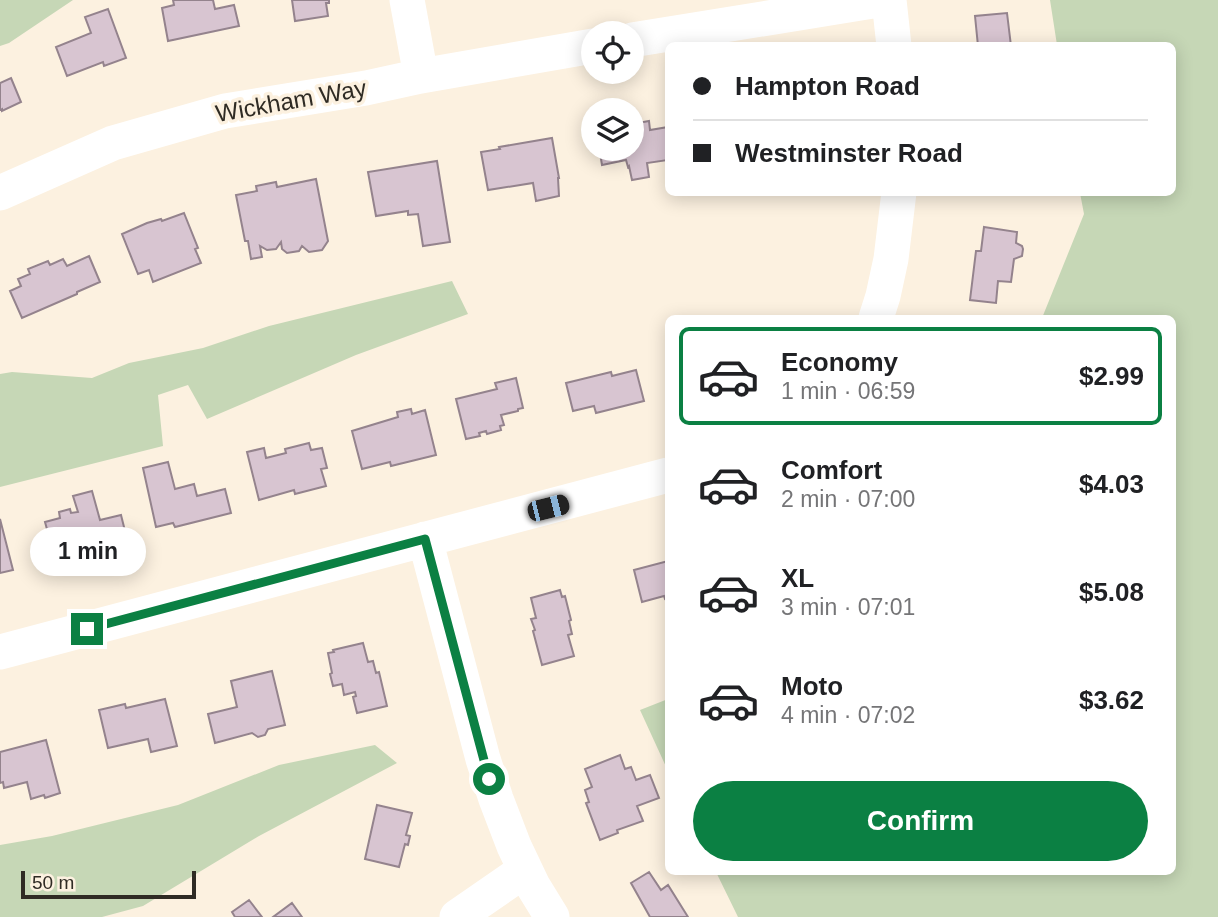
<!DOCTYPE html>
<meta charset="utf-8">
<style>
:root{--surface:#fff;--page:#f6f6f6;--text:#202124;--muted:#757577;--line:#e0e0e0;--accent:#0b8043}
body{margin:0;font-family:Helvetica,sans-serif;background:var(--page);color:var(--text);height:100vh;display:flex;flex-direction:column;font-size:26px;white-space:nowrap}
*{box-sizing:border-box;margin:0}
p{font-size:23px;color:var(--muted)}
.icon{flex:none;width:38px;height:38px;fill:none;stroke:currentColor;stroke-width:2;stroke-linecap:round;stroke-linejoin:round}
.map{position:relative;flex:1;overflow:hidden}
.panel{position:absolute;left:665px;top:315px;width:511px;height:560px;display:flex;flex-direction:column;background:var(--surface);border-radius:10px;box-shadow:0 4px 18px #0003}
.panel>*{flex:none}
.banner{position:absolute;left:665px;top:42px;width:511px;height:154px;border-radius:10px;box-shadow:0 4px 18px #0003;display:grid;align-content:center;height:154px;padding:0 28px;background:var(--surface)}
.controls{position:absolute;left:581px;top:21px;display:grid;gap:14px}
.controls a{display:grid;place-items:center;width:63px;height:63px;border-radius:50%;background:var(--surface);box-shadow:0 4px 18px #0003;font-size:35px}
.scale{position:absolute;left:21px;bottom:18px;width:175px;box-sizing:border-box;padding-left:7px;border:4px solid #2f2b24;border-top:0;font-size:19px;line-height:24px;white-space:nowrap;color:#2f2b24;-webkit-text-stroke:5px #fcf1e0;paint-order:stroke}
.end{position:absolute;width:32px;height:32px;margin:-16px;border:9px solid #0b8043;background:#fff;box-shadow:0 0 0 4px #fff}
.from{border-radius:50%}
.bubble{position:absolute;height:49px;border-radius:24px;background:var(--surface);box-shadow:0 4px 18px #0003;font-size:23px;font-weight:800;line-height:49px;text-align:center}
.car{position:absolute;width:21px;height:42px;margin:-21px -10px;border-radius:9px;box-shadow:0 0 5px 2px #0007;background:linear-gradient(#222 24%,#8ab4d8 0 40%,#222 0 76%,#8ab4d8 0 86%,#222 0)}
.banner b{display:flex;align-items:center;gap:24px;height:66px;font-size:26px}
.banner b+b{border-top:2px solid var(--line)}
.banner i{width:18px;height:18px;background:var(--text)}
ul{padding:12px 0 0;list-style:none}
li{display:flex;align-items:center;gap:21px;height:98px;margin:0 14px 10px;padding:0 14px;border:4px solid transparent;border-radius:10px}
li div{flex:1}
li b{display:block;font-size:26px}
li em{font-style:normal;font-weight:800}
li.active{border-color:var(--accent)}
li>.icon{width:63px;height:63px;stroke-width:1.5}
.primary-button{display:flex;gap:14px;margin-top:auto;padding:14px 28px}
.primary-button a{flex:1;height:80px;border-radius:42px;background:var(--accent);color:#fff;font-size:28px;font-weight:800;line-height:80px;text-align:center}
.map>svg:first-child{display:block}
.green{fill:#c6d7b6}
.building{fill:#d8c5d1;stroke:#94838d;stroke-width:2}
.lines{fill:none;stroke-linecap:round;stroke-linejoin:round}
.minor{stroke:#fff;stroke-width:35}
.route{stroke:#0b8043;stroke-width:9}
.labels{text-anchor:middle;stroke-width:7;stroke-linejoin:round;paint-order:stroke}
.street-label{font-size:24px;fill:#2f2b24;stroke:#fcf1e0}
</style>
<div class="map">
<svg width="1218" height="917" viewBox="0 0 1218 917">
<rect width="100%" height="100%" fill="#fcf1e0"/>
<path class="green" d="M0 0H73L9 43 0 46Z
M1050 0H1218V917H738L716 872H1172V318H1042L1084 214 1080 193 1172 192V46L1057 45Z
M452 281 468 314 356 355 207 419 188 385 158 395 163 446 0 487V374L12 372 92 378 129 363 203 348 269 326Z
M668 699V771L640 710Z
M375 745 397 763 259 836 143 906 102 917H0V845L52 836 178 805 279 765Z"/>
<path class="building" d="M173 0H213L215 9 234 5 239 26 168 41 162 8 174 5Z
M292 0H329V3H326L328 16 295 21Z
M108 9 126 58 104 66 103 62 67 76 56 47 91 33 85 17Z
M1007 13 1011 46H978L975 16Z
M11 78 21 102 2 111V109L0 110V83Z
M649 121 650 130 668 127V160L647 163 649 177 632 180 629 166 628 167 626 160 602 165 600 153 604 152V149H632V124Z
M552 138 559 178H558L559 196 536 201 533 183 488 190 481 152 500 149 499 147Z
M437 161 450 242 423 246 418 214 408 215V211L376 216 368 172Z
M316 179 328 241 322 250 309 252 302 246 299 251 287 253 282 249 281 242 276 249 267 250 260 246 262 257 251 259 248 241H245L236 195 257 191 256 186 276 182 277 187Z
M184 213 198 248 195 249 201 263 153 282 149 270 138 274 122 234 147 223 161 219 162 221Z
M984 227 1017 232 1016 243 1022 246 1023 249 1022 256 1014 259 1011 282 998 281 996 303 970 300 976 251H981Z
M89 256 100 282 77 292V294L22 318 10 291 21 286 18 279 30 274 28 269 48 261 50 265 63 259 67 266Z
M636 370 644 401 596 413 594 406 573 411 566 383 611 372 612 376Z
M516 378 523 408 518 409V411L501 415 504 425 500 426 501 430 487 434 486 431 479 433 480 436 466 439 456 399 497 389 495 383Z
M411 409 412 414 425 410 436 455 391 466 390 462 362 469 352 431 398 417 397 412Z
M309 443 311 450 322 448 327 468 321 469 326 486 295 494 294 490 259 500 247 452 264 448 266 458 286 453 285 449Z
M168 462 175 489 194 484 197 496 225 489 231 513 175 527 173 523 156 527 143 468Z
M92 491 100 520 121 515 127 539 106 545 105 542 54 555 45 522 60 518 59 512 70 509 71 513 78 512 73 496Z
M0 519 13 570 0 573Z
M668 561V598L665 599 664 596 642 602 634 570Z
M560 590 562 597 565 596 571 620 569 621 572 634 568 635 574 656 542 665 533 631 535 630 531 619 536 618 531 598Z
M363 643 368 662 373 661 376 673 379 672 387 706 357 713 353 697 356 696 355 692 344 695 342 684 333 686 330 674 332 673 328 653 334 652 333 650Z
M272 671 285 725 268 729 265 735 258 737 252 733 215 743 208 714 237 707 231 681Z
M165 699 177 746 151 752 148 739 108 748 99 710 125 704 126 708Z
M46 740 60 793 45 798 44 795 31 799 27 782 4 788 3 782 0 783V752Z
M620 755 625 769 631 767 636 780 650 775 659 798 637 806 643 821 617 830 618 833 600 840 586 803 589 802 585 790 592 787 585 769Z
M377 805 412 813 406 835 410 836 408 845 405 844 399 867 365 859Z
M649 872 661 890 668 885 688 917H650L631 883Z
M249 900 262 917H235L232 912Z
M292 903 302 917H273Z"/>
<g class="lines">
<path class="minor" d="M407 0 421 76
M889 0 894 46
M632 40 879 0
M0 193 113 143 225 111 366 88 421 76 593 46
M876 318 883 296 891 259 899 192
M425 539 483 759 496 799 514 846 533 886 552 917
M0 652 668 475
M457 917 525 870"/>
</g>
<g class="lines">
<path class="route" d="M87 629 425 539 489 779"/>
</g>
<g class="labels">
<g class="street-label">
<text transform="translate(291 101) rotate(-10)" y="8">Wickham Way</text>
</g>
</g>
</svg>
<div class="controls">
<a><svg class="icon" aria-label="locate" viewBox="0 0 24 24"><circle cx="12" cy="12" r="6"/><path d="M12 2v4M12 18v4M2 12h4M18 12h4"/></svg></a>
<a><svg class="icon" aria-label="layers" viewBox="0 0 24 24"><path d="M12 4l9 5-9 5-9-5zM3 14l9 5 9-5"/></svg></a>
</div>
<div class="scale">50 m</div>
<i class="end from" style="left:489px;top:779px"></i>
<i class="end" style="left:87px;top:629px"></i>
<div class="bubble" style="left:30px;top:527px;width:116px">1 min</div>
<i class="car" style="left:548px;top:508px;rotate:76deg"></i>
<div class="banner">
<b><i class="from"></i>Hampton Road</b>
<b><i></i>Westminster Road</b>
</div>
<section class="panel">
<ul>
<li class="active"><svg class="icon" aria-label="car" viewBox="0 0 24 24"><path d="M5 17H2v-5l4-1 3-4h7l3 4 3 1v5h-3M9 17h6M6 11h13"/><circle cx="7" cy="17" r="2"/><circle cx="17" cy="17" r="2"/></svg><div><b>Economy</b><p>1 min · 06:59</p></div><em>$2.99</em></li>
<li><svg class="icon" aria-label="car" viewBox="0 0 24 24"><path d="M5 17H2v-5l4-1 3-4h7l3 4 3 1v5h-3M9 17h6M6 11h13"/><circle cx="7" cy="17" r="2"/><circle cx="17" cy="17" r="2"/></svg><div><b>Comfort</b><p>2 min · 07:00</p></div><em>$4.03</em></li>
<li><svg class="icon" aria-label="car" viewBox="0 0 24 24"><path d="M5 17H2v-5l4-1 3-4h7l3 4 3 1v5h-3M9 17h6M6 11h13"/><circle cx="7" cy="17" r="2"/><circle cx="17" cy="17" r="2"/></svg><div><b>XL</b><p>3 min · 07:01</p></div><em>$5.08</em></li>
<li><svg class="icon" aria-label="car" viewBox="0 0 24 24"><path d="M5 17H2v-5l4-1 3-4h7l3 4 3 1v5h-3M9 17h6M6 11h13"/><circle cx="7" cy="17" r="2"/><circle cx="17" cy="17" r="2"/></svg><div><b>Moto</b><p>4 min · 07:02</p></div><em>$3.62</em></li>
</ul>
<div class="primary-button"><a>Confirm</a></div>
</section>
</div>
